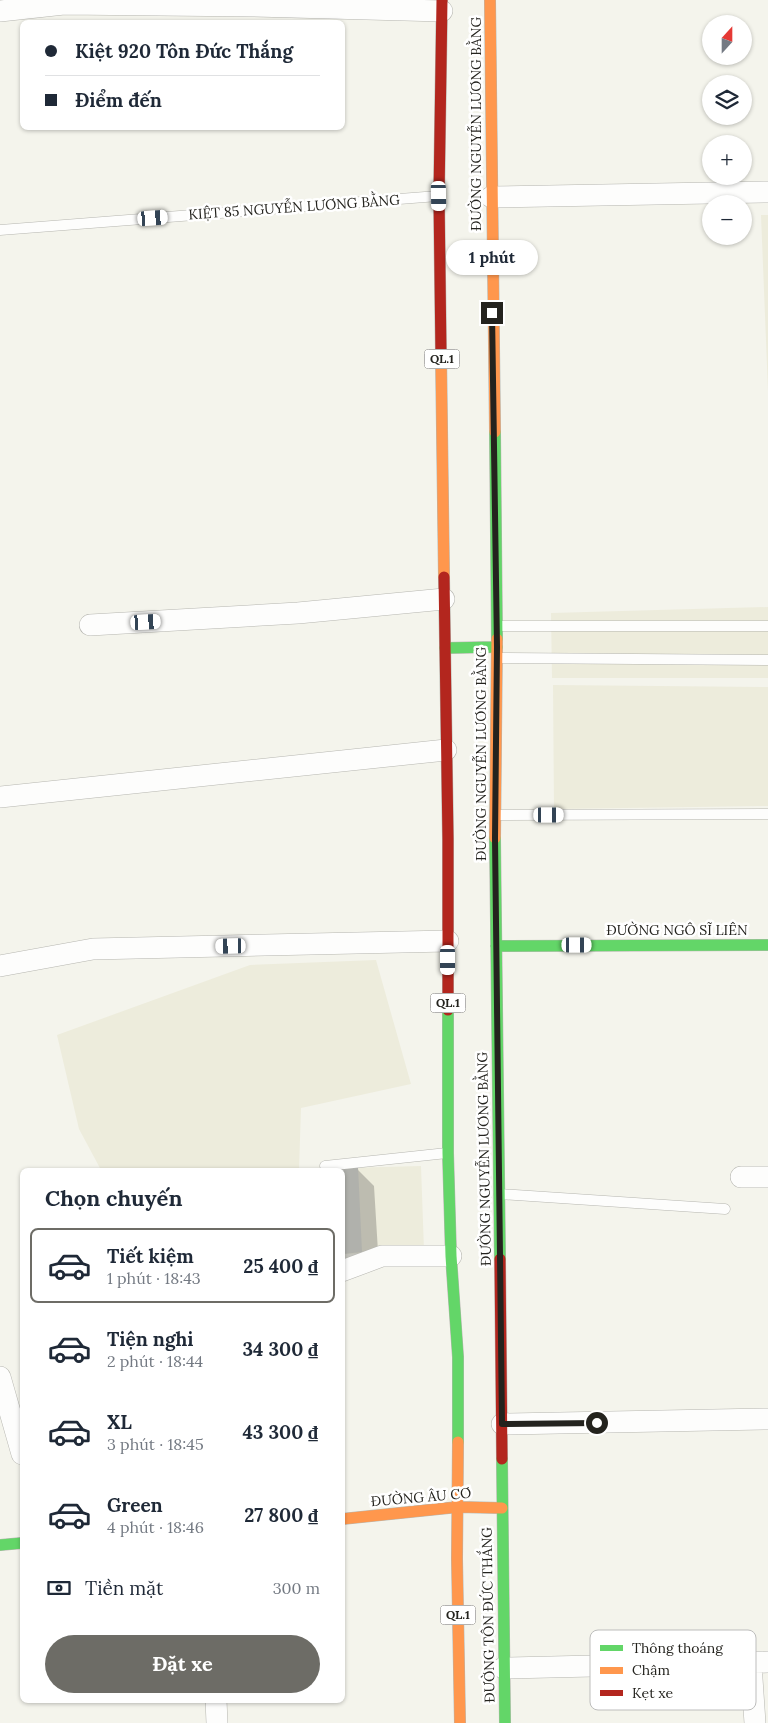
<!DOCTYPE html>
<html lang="vi">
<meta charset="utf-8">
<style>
:root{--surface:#fff;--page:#f6f6f7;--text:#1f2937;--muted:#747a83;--line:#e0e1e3;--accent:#6d6c66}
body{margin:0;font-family:Lora,serif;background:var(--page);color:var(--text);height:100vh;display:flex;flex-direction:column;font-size:19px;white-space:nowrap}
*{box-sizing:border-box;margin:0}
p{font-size:16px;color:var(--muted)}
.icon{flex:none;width:28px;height:28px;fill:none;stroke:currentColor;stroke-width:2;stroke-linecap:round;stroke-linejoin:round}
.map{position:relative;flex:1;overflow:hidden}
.sheet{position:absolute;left:20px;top:1168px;width:325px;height:535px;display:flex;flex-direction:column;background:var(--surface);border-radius:8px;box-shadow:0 1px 4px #0004}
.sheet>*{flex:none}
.hud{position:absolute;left:20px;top:20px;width:325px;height:110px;border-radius:8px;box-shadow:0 1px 4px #0004;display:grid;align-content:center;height:110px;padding:0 25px;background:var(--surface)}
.needle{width:32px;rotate:21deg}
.tools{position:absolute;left:702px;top:15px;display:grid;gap:10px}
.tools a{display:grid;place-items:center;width:50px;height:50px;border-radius:50%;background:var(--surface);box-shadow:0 1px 4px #0004;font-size:25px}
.end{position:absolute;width:22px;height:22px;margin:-11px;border:6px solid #24231e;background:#fff;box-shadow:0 0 0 2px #fff}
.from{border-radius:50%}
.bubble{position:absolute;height:35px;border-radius:18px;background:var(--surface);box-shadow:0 1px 4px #0004;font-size:16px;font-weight:700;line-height:35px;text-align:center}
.car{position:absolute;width:15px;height:30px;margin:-15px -8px;border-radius:6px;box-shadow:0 0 4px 1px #0007;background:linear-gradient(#fff 24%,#345 0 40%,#fff 0 76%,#345 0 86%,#fff 0)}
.hud b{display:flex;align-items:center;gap:18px;height:48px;font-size:19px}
.hud b+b{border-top:1px solid var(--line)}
.hud i{width:12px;height:12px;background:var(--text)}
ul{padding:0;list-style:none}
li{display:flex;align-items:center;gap:15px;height:75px;margin:0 10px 8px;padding:0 15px;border:2px solid transparent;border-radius:8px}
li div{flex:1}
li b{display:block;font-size:19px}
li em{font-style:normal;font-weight:700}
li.on{border-color:var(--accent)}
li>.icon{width:45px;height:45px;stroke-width:1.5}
h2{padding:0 25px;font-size:22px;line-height:60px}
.pay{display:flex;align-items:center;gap:12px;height:55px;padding:0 25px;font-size:19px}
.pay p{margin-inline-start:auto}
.cta{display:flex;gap:10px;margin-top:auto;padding:10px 25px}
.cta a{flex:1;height:58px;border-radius:30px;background:var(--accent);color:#fff;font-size:20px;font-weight:700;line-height:58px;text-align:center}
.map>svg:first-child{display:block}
.built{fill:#edecdc}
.shadow{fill:#0003}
.building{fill:#b0b1ac}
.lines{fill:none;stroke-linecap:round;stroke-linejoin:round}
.lane-casing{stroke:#b6b6b0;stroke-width:11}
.street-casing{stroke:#b6b6b0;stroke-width:22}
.fast-casing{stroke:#b6b6b0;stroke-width:12}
.slow-casing{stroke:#b6b6b0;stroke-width:12}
.jam-casing{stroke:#b6b6b0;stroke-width:12}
.lane{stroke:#fdfdfc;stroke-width:10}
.street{stroke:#fdfdfc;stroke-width:21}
.fast{stroke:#63d668;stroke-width:11}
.slow{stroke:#ff974d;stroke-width:11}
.jam{stroke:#b3261e;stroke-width:11}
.route{stroke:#24231e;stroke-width:6}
.labels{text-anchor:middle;stroke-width:5;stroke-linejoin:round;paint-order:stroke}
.shield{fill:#fff;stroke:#666562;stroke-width:1}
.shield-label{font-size:12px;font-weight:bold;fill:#24231e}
.street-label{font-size:14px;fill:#24231e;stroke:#fff}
.key{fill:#fff;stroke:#bdbdbc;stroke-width:1}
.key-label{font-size:14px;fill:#24231e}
</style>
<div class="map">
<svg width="768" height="1723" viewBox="0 0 768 1723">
<rect width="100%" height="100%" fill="#f4f4ec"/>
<path class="built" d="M761 215H768V391Z
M768 607V678H552L551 613Z
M553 685 768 687V806L554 809Z
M376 960 411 1084 301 1108 299 1170H101L79 1129 57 1035 250 965Z
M421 1166 424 1250 343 1254 342 1170 309 1169Z"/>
<path class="shadow" d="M357 1169 374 1186 379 1268 342 1267V1170H316Z"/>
<path class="building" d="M358 1167 362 1252 342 1254V1170H326Z"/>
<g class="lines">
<g class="lane-casing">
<path id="lane" d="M0 230 438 196
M499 626H768
M498 658 768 660
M496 815 768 814
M325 1166 447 1153
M499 1194 725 1209"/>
</g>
<g class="street-casing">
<path id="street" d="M0 11 64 4 254 6 442 11
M491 197 768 192
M90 625 298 613 444 599
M0 797 446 750
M0 966 93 949 448 941
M741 1177H768
M342 1271 382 1256H451
M0 1377 22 1454
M502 1424 768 1419
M751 1664 755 1723
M503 1668 768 1662
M216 1700 217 1723"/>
</g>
<g class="fast-casing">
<path id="fast" d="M495 432 497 639
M445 648 497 647
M495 838 500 1259
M496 946 768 945
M448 1010V1153L451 1256 458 1357V1442
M502 1459 505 1723
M0 1545 22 1543"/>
</g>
<g class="slow-casing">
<path id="slow" d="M490 0 495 432
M441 355 444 577
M495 838 497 639
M458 1442 457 1559 460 1723
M342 1519 458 1507 502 1508"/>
</g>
<g class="jam-casing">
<path id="jam" d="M441 355 439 196 442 0
M444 577 448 839V1010
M500 1259 502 1459"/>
</g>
<use href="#lane" class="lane"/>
<use href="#street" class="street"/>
<use href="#fast" class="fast"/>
<use href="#slow" class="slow"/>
<use href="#jam" class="jam"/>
</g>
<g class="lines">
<path class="route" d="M492 313 497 647 495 838 502 1424 597 1423"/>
</g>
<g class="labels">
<g class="shield">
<rect x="424.5" y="349.5" width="35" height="19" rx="4"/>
<rect x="430.5" y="993.5" width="35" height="19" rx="4"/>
<rect x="440.5" y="1605.5" width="35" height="19" rx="4"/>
</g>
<g class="shield-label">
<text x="442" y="363">QL.1</text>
<text x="448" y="1007">QL.1</text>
<text x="458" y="1619">QL.1</text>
</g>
<g class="street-label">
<text transform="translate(476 124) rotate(-90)" y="5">ĐƯỜNG NGUYỄN LƯƠNG BẰNG</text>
<text transform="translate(294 207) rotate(-4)" y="5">KIỆT 85 NGUYỄN LƯƠNG BẰNG</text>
<text transform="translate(481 754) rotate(-90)" y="5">ĐƯỜNG NGUYỄN LƯƠNG BẰNG</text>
<text x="677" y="935">ĐƯỜNG NGÔ SĨ LIÊN</text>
<text transform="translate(484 1159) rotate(-91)" y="5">ĐƯỜNG NGUYỄN LƯƠNG BẰNG</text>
<text transform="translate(421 1497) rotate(-5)" y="5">ĐƯỜNG ÂU CƠ</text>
<text transform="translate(488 1615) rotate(-91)" y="5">ĐƯỜNG TÔN ĐỨC THẮNG</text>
</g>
</g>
<rect x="590" y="1630" width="166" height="80" rx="8" class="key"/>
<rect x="600" y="1645" width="23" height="6" fill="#63d668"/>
<rect x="600" y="1667" width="23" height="7" fill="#ff974d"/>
<rect x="600" y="1690" width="23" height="6" fill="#b3261e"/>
<g class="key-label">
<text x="632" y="1653">Thông thoáng</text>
<text x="632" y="1675">Chậm</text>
<text x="632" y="1698">Kẹt xe</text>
</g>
</svg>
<div class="tools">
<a><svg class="needle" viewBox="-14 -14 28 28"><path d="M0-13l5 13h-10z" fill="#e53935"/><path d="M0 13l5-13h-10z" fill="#747a83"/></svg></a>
<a><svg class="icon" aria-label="layers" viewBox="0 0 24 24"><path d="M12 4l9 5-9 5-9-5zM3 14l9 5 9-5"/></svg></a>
<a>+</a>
<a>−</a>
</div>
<i class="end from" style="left:597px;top:1423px"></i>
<i class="end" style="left:492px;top:313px"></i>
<div class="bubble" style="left:446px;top:240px;width:92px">1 phút</div>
<i class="car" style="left:439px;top:196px;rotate:179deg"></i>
<i class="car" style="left:153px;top:218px;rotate:86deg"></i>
<i class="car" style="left:146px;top:622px;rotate:87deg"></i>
<i class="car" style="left:549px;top:815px;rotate:90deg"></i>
<i class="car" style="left:577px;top:945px;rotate:90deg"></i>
<i class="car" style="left:231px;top:946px;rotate:269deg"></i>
<i class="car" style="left:448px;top:960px;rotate:180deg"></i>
<div class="hud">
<b><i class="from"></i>Kiệt 920 Tôn Đức Thắng</b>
<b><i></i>Điểm đến</b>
</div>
<section class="sheet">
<h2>Chọn chuyến</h2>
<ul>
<li class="on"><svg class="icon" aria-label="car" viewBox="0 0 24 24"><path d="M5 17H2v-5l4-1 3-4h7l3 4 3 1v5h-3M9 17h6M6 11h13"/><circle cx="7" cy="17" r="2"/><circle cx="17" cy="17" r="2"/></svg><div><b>Tiết kiệm</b><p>1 phút · 18:43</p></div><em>25 400 ₫</em></li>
<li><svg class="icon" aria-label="car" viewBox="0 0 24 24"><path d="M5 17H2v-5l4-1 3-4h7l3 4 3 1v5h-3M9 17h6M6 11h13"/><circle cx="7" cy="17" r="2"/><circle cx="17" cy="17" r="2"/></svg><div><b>Tiện nghi</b><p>2 phút · 18:44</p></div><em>34 300 ₫</em></li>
<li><svg class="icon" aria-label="car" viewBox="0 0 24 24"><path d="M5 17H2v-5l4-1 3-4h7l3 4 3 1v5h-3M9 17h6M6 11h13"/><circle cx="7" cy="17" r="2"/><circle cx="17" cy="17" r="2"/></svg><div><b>XL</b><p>3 phút · 18:45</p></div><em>43 300 ₫</em></li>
<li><svg class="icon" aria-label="car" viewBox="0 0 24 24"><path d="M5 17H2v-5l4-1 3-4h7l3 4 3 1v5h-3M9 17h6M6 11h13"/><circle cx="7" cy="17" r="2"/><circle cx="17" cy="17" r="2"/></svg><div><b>Green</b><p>4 phút · 18:46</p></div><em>27 800 ₫</em></li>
</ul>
<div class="pay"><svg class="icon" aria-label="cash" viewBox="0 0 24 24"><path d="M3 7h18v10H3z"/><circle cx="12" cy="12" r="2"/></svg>Tiền mặt<p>300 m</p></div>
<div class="cta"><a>Đặt xe</a></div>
</section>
</div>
